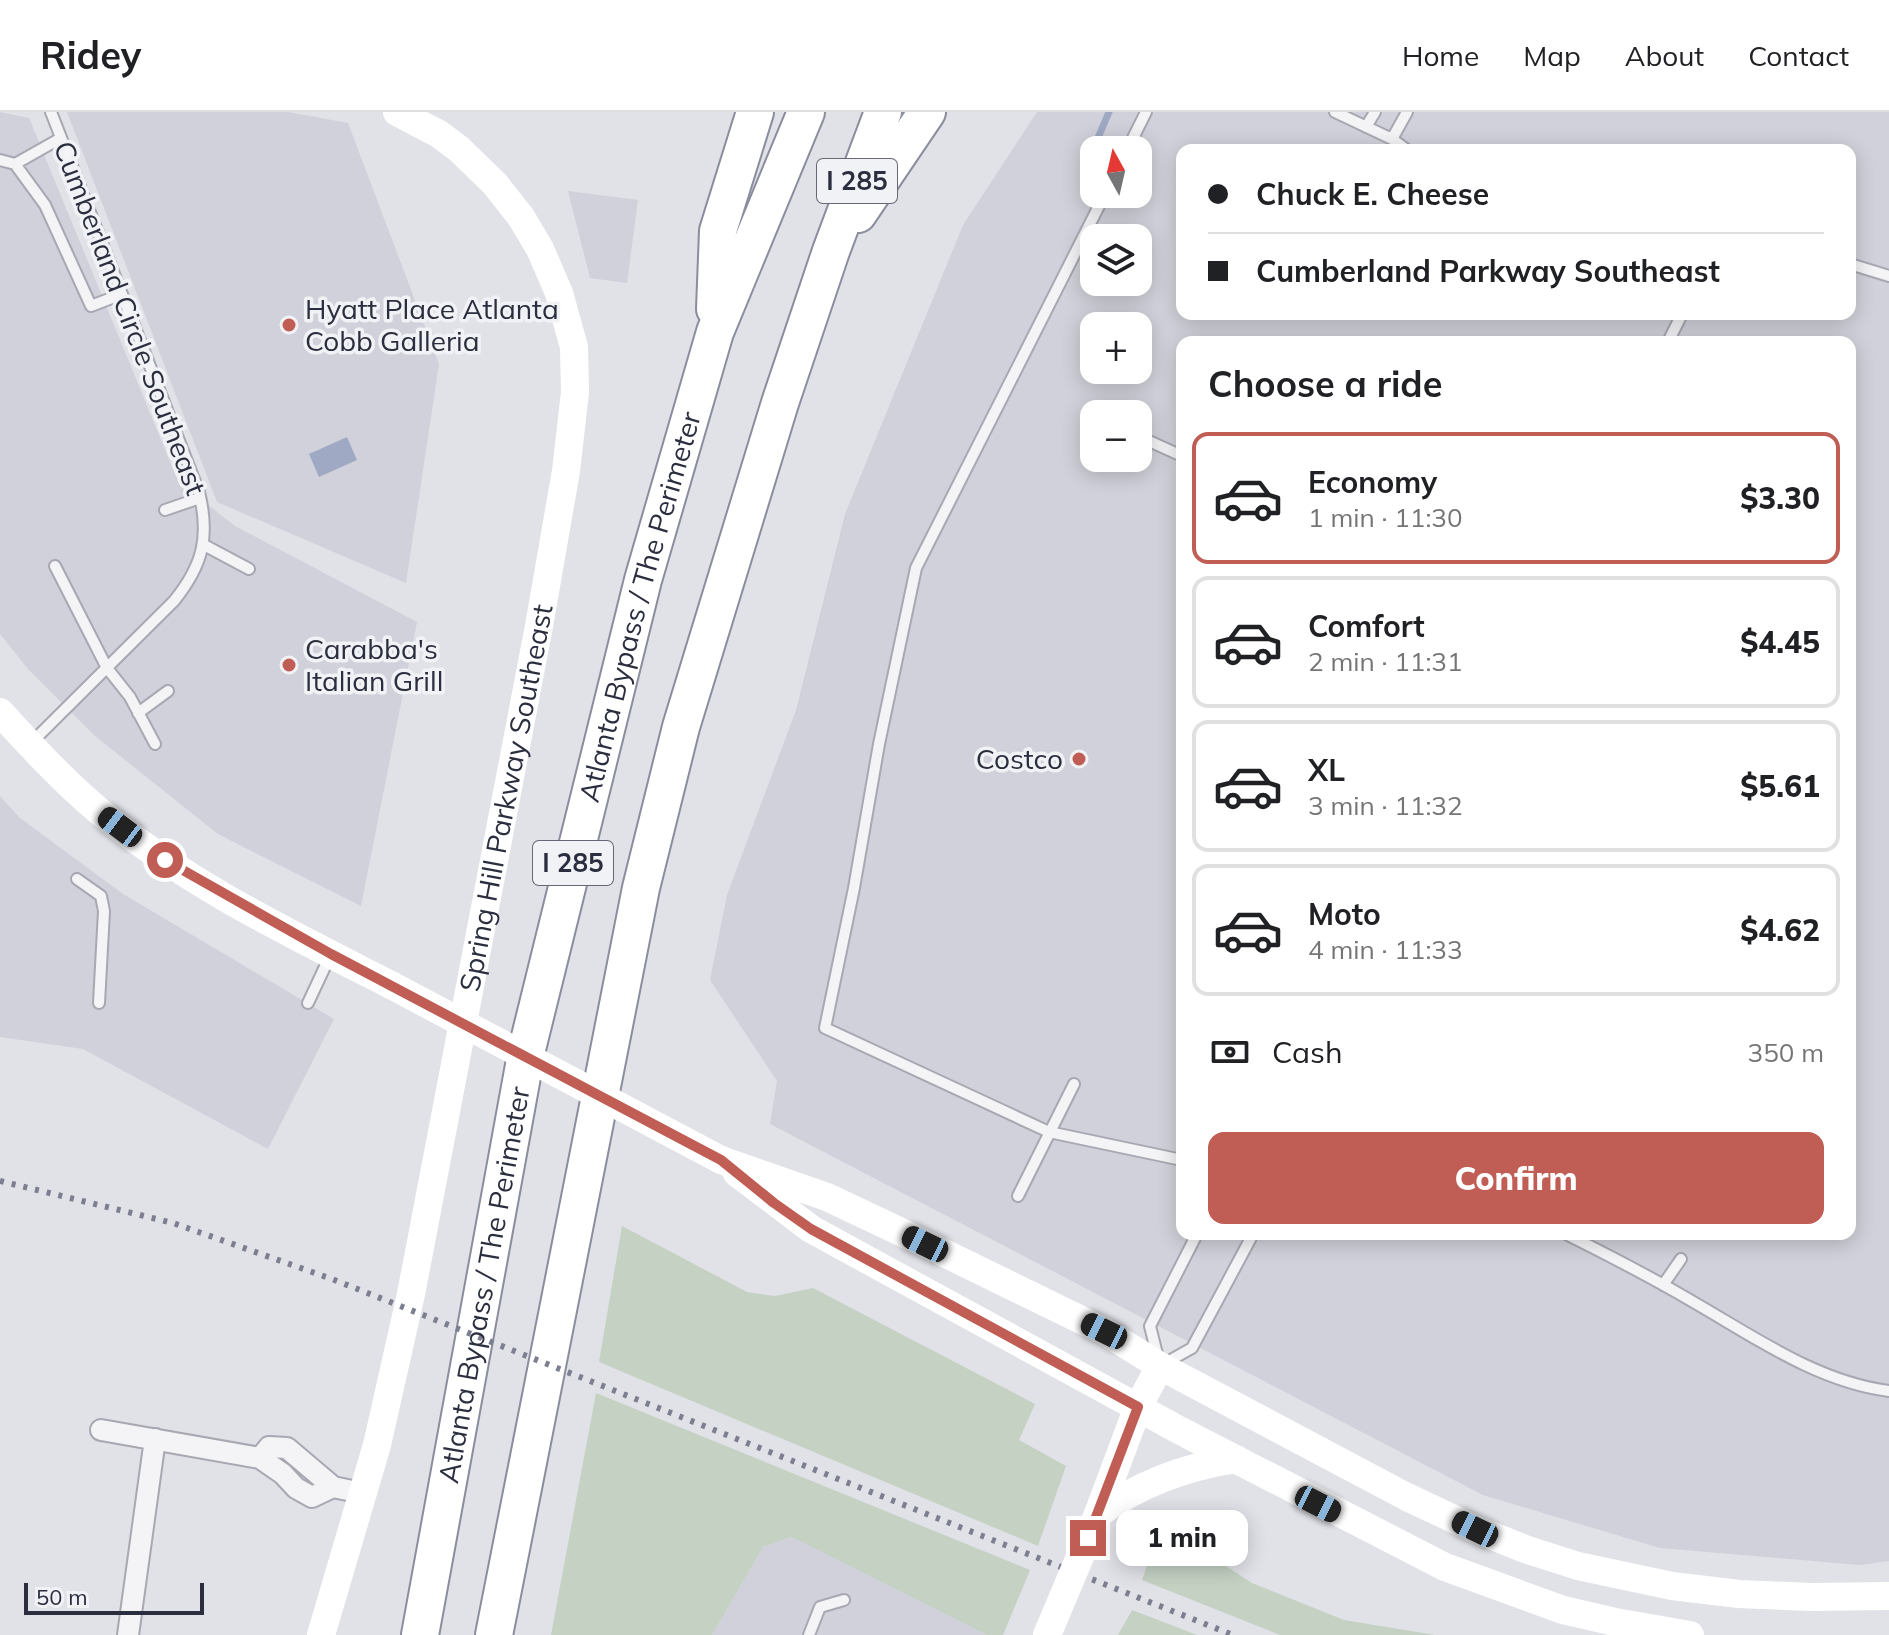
<!DOCTYPE html>
<meta charset="utf-8">
<style>
:root{--surface:#fff;--page:#f2f2f2;--text:#202124;--muted:#757577;--line:#e0e0e0;--accent:#c05d54}
body{margin:0;font-family:Mulish,sans-serif;background:var(--page);color:var(--text);height:100vh;display:flex;flex-direction:column;font-size:30px;white-space:nowrap}
*{box-sizing:border-box;margin:0}
p{font-size:26px;color:var(--muted)}
.icon{flex:none;width:44px;height:44px;fill:none;stroke:currentColor;stroke-width:2;stroke-linecap:round;stroke-linejoin:round}
.map{position:relative;flex:1;overflow:hidden}
.side{position:absolute;left:1176px;top:224px;width:680px;height:904px;display:flex;flex-direction:column;background:var(--surface);border-radius:16px;box-shadow:0 4px 20px #0003}
.side>*{flex:none}
.guide{position:absolute;left:1176px;top:32px;width:680px;height:176px;border-radius:16px;box-shadow:0 4px 20px #0003;display:grid;align-content:center;height:176px;padding:0 32px;background:var(--surface)}
.needle{width:52px;rotate:352deg}
.controls{position:absolute;left:1080px;top:24px;display:grid;gap:16px}
.controls a{display:grid;place-items:center;width:72px;height:72px;border-radius:16px;background:var(--surface);box-shadow:0 4px 20px #0003;font-size:40px}
.scale{position:absolute;left:24px;bottom:20px;width:180px;box-sizing:border-box;padding-left:8px;border:4px solid #2b2e3e;border-top:0;font-size:22px;line-height:28px;white-space:nowrap;color:#2b2e3e;-webkit-text-stroke:6px #f1f2f6;paint-order:stroke}
.end{position:absolute;width:36px;height:36px;margin:-18px;border:10px solid #c05d54;background:#fff;box-shadow:0 0 0 4px #fff}
.from{border-radius:50%}
.bubble{position:absolute;height:56px;border-radius:16px;background:var(--surface);box-shadow:0 4px 20px #0003;font-size:26px;font-weight:800;line-height:56px;text-align:center}
.car{position:absolute;width:24px;height:48px;margin:-24px -12px;border-radius:10px;box-shadow:0 0 6px 2px #0007;background:linear-gradient(#222 24%,#8ab4d8 0 40%,#222 0 76%,#8ab4d8 0 86%,#222 0)}
.guide b{display:flex;align-items:center;gap:28px;height:76px;font-size:30px}
.guide b+b{border-top:2px solid var(--line)}
.guide i{width:20px;height:20px;background:var(--text)}
ul{padding:0;list-style:none}
li{display:flex;align-items:center;gap:24px;height:132px;margin:0 16px 12px;padding:0 16px;border:4px solid var(--line);border-radius:16px}
li div{flex:1}
li b{display:block;font-size:30px}
li em{font-style:normal;font-weight:800}
li.current{border-color:var(--accent)}
li>.icon{width:72px;height:72px;stroke-width:1.5}
h2{padding:0 32px;font-size:36px;line-height:96px}
.pay{display:flex;align-items:center;gap:20px;height:88px;padding:0 32px;font-size:30px}
.pay p{margin-inline-start:auto}
.button{display:flex;gap:16px;margin-top:auto;padding:16px 32px}
.button a{flex:1;height:92px;border-radius:16px;background:var(--accent);color:#fff;font-size:32px;font-weight:800;line-height:92px;text-align:center}
header{display:flex;align-items:center;gap:48px;box-sizing:border-box;height:112px;padding:0 40px;background:var(--surface);border-bottom:2px solid var(--line)}
header strong{font-size:38px}
nav{display:flex;gap:44px;margin-inline-start:auto;font-size:28px}
.map>svg:first-child{display:block}
.built{fill:#d0d1da;fill-rule:evenodd}
.green{fill:#c4d1c3}
.water{fill:#a0a9c4}
.lines{fill:none;stroke-linecap:round;stroke-linejoin:round}
.stream{stroke:#a0a9c4;stroke-width:7}
.lane-casing{stroke:#a7a8b2;stroke-width:14}
.street-casing{stroke:#a7a8b2;stroke-width:24}
.highway-casing{stroke:#8a8d9d;stroke-width:40}
.lane{stroke:#f4f4f7;stroke-width:10}
.street{stroke:#f4f4f7;stroke-width:20}
.secondary{stroke:#fff;stroke-width:28}
.highway{stroke:#fff;stroke-width:36}
.rail{stroke:#7c7f90;stroke-width:6;stroke-dasharray:4 8;stroke-linecap:butt}
.secondary-bridge{stroke:#fff;stroke-width:28}
.route{stroke:#c05d54;stroke-width:10}
.poi-dot{fill:#c05d54;stroke:#f1f2f6;stroke-width:3}
.labels{text-anchor:middle;stroke-width:7;stroke-linejoin:round;paint-order:stroke}
.shield{fill:#f1f2f6;stroke:#666975;stroke-width:2}
.shield-label{font-size:26px;font-weight:bold;fill:#2b2e3e}
.poi-label{font-size:28px;fill:#2b2e3e;stroke:#f1f2f6;text-anchor:start}
.street-label{font-size:28px;fill:#2b2e3e;stroke:#f1f2f6}
</style>
<header>
<strong>Ridey</strong>
<nav><a>Home</a><a>Map</a><a>About</a><a>Contact</a></nav>
</header>
<div class="map">
<svg width="1889" height="1523" viewBox="0 0 1889 1523">
<rect width="100%" height="100%" fill="#e1e2e8"/>
<path class="built" d="M0 0 29 6 178 369 235 414 417 510 361 794 218 722 95 624 28 557 0 522Z
M67 0H288L348 11 439 252 406 471 217 390Z
M1037 0H1889V1449L1860 1453 1660 1436 1483 1383 770 1012 777 969 710 868 727 783 796 598 845 402 963 113ZM1094 38H1138V82H1094ZM1182 38H1850V202H1182ZM1094 126H1138V170H1094ZM1094 214H1138V258H1094ZM1182 230H1850V1122H1182ZM1094 302H1138V346H1094Z
M568 79 638 88 627 171 590 166Z
M0 684 20 706 123 782 334 907 268 1037 83 937 0 925Z
M792 1425 987 1523H712L763 1435Z"/>
<path class="green" d="M622 1114 747 1180 775 1184 813 1176 1035 1292 1019 1328 1066 1354 1038 1434 599 1250Z
M596 1281 1030 1458 1003 1523H987L792 1425 763 1435 712 1523H551Z
M1174 1399 1209 1443 1252 1471 1344 1508 1435 1523H1280L1142 1468 1161 1412Z
M1132 1498 1197 1523H1118Z"/>
<path class="water" d="M347 325 357 348 319 365 309 342Z"/>
<g class="lines">
<path class="stream" d="M1092 40 1109 0"/>
<g class="lane-casing">
<path id="lane" d="M1335 0 1392 27 1407 38
M1366 15 1375 0
M1392 27 1407 0
M1127 38 1146 0
M0 48 15 52 45 93 91 194 122 182
M15 52 61 26
M1105 82 916 456 879 632 854 776 825 916 1049 1020 1182 1048
M1850 152 1889 164
M1668 230 1682 202
M1088 300 1094 307
M1138 324 1182 344
M165 398 200 386
M204 433 249 457
M55 454 107 556 130 585 155 632
M138 601 168 579
M32 630 174 489C203 453 210 425 199 380L51 0
M77 767 101 784 104 799 99 891
M308 891 330 844
M1018 1084 1074 972
M1197 1122 1150 1214 1160 1254 1192 1236 1253 1122
M1566 1122C1610 1144 1653 1166 1695 1191 1756 1226 1818 1270 1889 1279
M1663 1173 1681 1147
M809 1523 820 1495 844 1488"/>
</g>
<g class="street-casing">
<path id="street" d="M101 1318 260 1346 283 1362 296 1376 312 1385 333 1375
M260 1346 269 1335 287 1336 333 1375 362 1381
M128 1523 155 1327"/>
</g>
<g class="highway-casing">
<g id="highway">
<path d="M858 102 927 0"/>
<path d="M715 197 718 119 755 0"/>
<path id="s2" d="M420 1523 527 937 643 468 715 220 806 0"/>
<path d="M494 1523 641 776 681 615 780 291 831 139 883 0"/>
</g>
</g>
<use href="#lane" class="lane"/>
<use href="#street" class="street"/>
<g class="secondary">
<path d="M0 600C31 634 63 669 99 699 185 771 291 822 391 873"/>
<path d="M721 1048 827 1085 901 1120 1104 1219 1160 1254 1407 1385 1475 1417 1525 1437 1578 1454 1672 1474 1739 1482 1811 1485 1889 1484"/>
<path d="M737 1061 811 1117 1179 1318 1445 1455 1563 1498 1615 1510 1690 1523"/>
<path d="M1098 1402 1138 1295 1160 1254"/>
<path d="M1098 1402C1140 1371 1185 1355 1236 1347"/>
<path id="s1" d="M321 1523 377 1333 411 1182 539 514 566 359 575 280 574 235 559 181 540 137 521 105 495 72 459 37 439 22 397 0"/>
</g>
<use href="#highway" class="highway"/>
<path class="rail" d="M0 1069 173 1111 332 1167 1233 1523"/>
<path class="secondary-bridge" d="M391 873 721 1048
M1047 1523 1098 1402"/>
</g>
<g class="lines">
<path class="route" d="M165 748 331 842 721 1048 774 1091 811 1117 1138 1295 1088 1426"/>
</g>
<g class="poi-dot">
<circle cx="289" cy="213" r="8"/>
<circle cx="289" cy="553" r="8"/>
<circle cx="1079" cy="647" r="8"/>
</g>
<g class="labels">
<g class="shield">
<rect x="817" y="47" width="80" height="44" rx="6"/>
<rect x="533" y="729" width="80" height="44" rx="6"/>
</g>
<g class="shield-label">
<text x="857" y="78">I 285</text>
<text x="573" y="760">I 285</text>
</g>
<g class="poi-label">
<text x="305" y="207">Hyatt Place Atlanta<tspan x="305" dy="32">Cobb Galleria</tspan></text>
<text x="305" y="547">Carabba's<tspan x="305" dy="32">Italian Grill</tspan></text>
<text x="1063" y="657" text-anchor="end">Costco</text>
</g>
<g class="street-label">
<text transform="translate(130 206) rotate(69)" y="10">Cumberland Circle Southeast</text>
<text dy="10" stroke="none"><textPath href="#s2" startOffset="1052">Atlanta Bypass / The Perimeter</textPath></text>
<text dy="10" stroke="none"><textPath href="#s1" startOffset="858">Spring Hill Parkway Southeast</textPath></text>
<text dy="10" stroke="none"><textPath href="#s2" startOffset="356">Atlanta Bypass / The Perimeter</textPath></text>
</g>
</g>
</svg>
<div class="controls">
<a><svg class="needle" viewBox="-14 -14 28 28"><path d="M0-13l5 13h-10z" fill="#e53935"/><path d="M0 13l5-13h-10z" fill="#757577"/></svg></a>
<a><svg class="icon" aria-label="layers" viewBox="0 0 24 24"><path d="M12 4l9 5-9 5-9-5zM3 14l9 5 9-5"/></svg></a>
<a>+</a>
<a>−</a>
</div>
<div class="scale">50 m</div>
<i class="end from" style="left:165px;top:748px"></i>
<i class="end" style="left:1088px;top:1426px"></i>
<div class="bubble" style="left:1116px;top:1398px;width:132px">1 min</div>
<i class="car" style="left:120px;top:715px;rotate:307deg"></i>
<i class="car" style="left:925px;top:1132px;rotate:296deg"></i>
<i class="car" style="left:1104px;top:1219px;rotate:296deg"></i>
<i class="car" style="left:1318px;top:1392px;rotate:117deg"></i>
<i class="car" style="left:1475px;top:1417px;rotate:296deg"></i>
<div class="guide">
<b><i class="from"></i>Chuck E. Cheese</b>
<b><i></i>Cumberland Parkway Southeast</b>
</div>
<section class="side">
<h2>Choose a ride</h2>
<ul>
<li class="current"><svg class="icon" aria-label="car" viewBox="0 0 24 24"><path d="M5 17H2v-5l4-1 3-4h7l3 4 3 1v5h-3M9 17h6M6 11h13"/><circle cx="7" cy="17" r="2"/><circle cx="17" cy="17" r="2"/></svg><div><b>Economy</b><p>1 min · 11:30</p></div><em>$3.30</em></li>
<li><svg class="icon" aria-label="car" viewBox="0 0 24 24"><path d="M5 17H2v-5l4-1 3-4h7l3 4 3 1v5h-3M9 17h6M6 11h13"/><circle cx="7" cy="17" r="2"/><circle cx="17" cy="17" r="2"/></svg><div><b>Comfort</b><p>2 min · 11:31</p></div><em>$4.45</em></li>
<li><svg class="icon" aria-label="car" viewBox="0 0 24 24"><path d="M5 17H2v-5l4-1 3-4h7l3 4 3 1v5h-3M9 17h6M6 11h13"/><circle cx="7" cy="17" r="2"/><circle cx="17" cy="17" r="2"/></svg><div><b>XL</b><p>3 min · 11:32</p></div><em>$5.61</em></li>
<li><svg class="icon" aria-label="car" viewBox="0 0 24 24"><path d="M5 17H2v-5l4-1 3-4h7l3 4 3 1v5h-3M9 17h6M6 11h13"/><circle cx="7" cy="17" r="2"/><circle cx="17" cy="17" r="2"/></svg><div><b>Moto</b><p>4 min · 11:33</p></div><em>$4.62</em></li>
</ul>
<div class="pay"><svg class="icon" aria-label="cash" viewBox="0 0 24 24"><path d="M3 7h18v10H3z"/><circle cx="12" cy="12" r="2"/></svg>Cash<p>350 m</p></div>
<div class="button"><a>Confirm</a></div>
</section>
</div>
